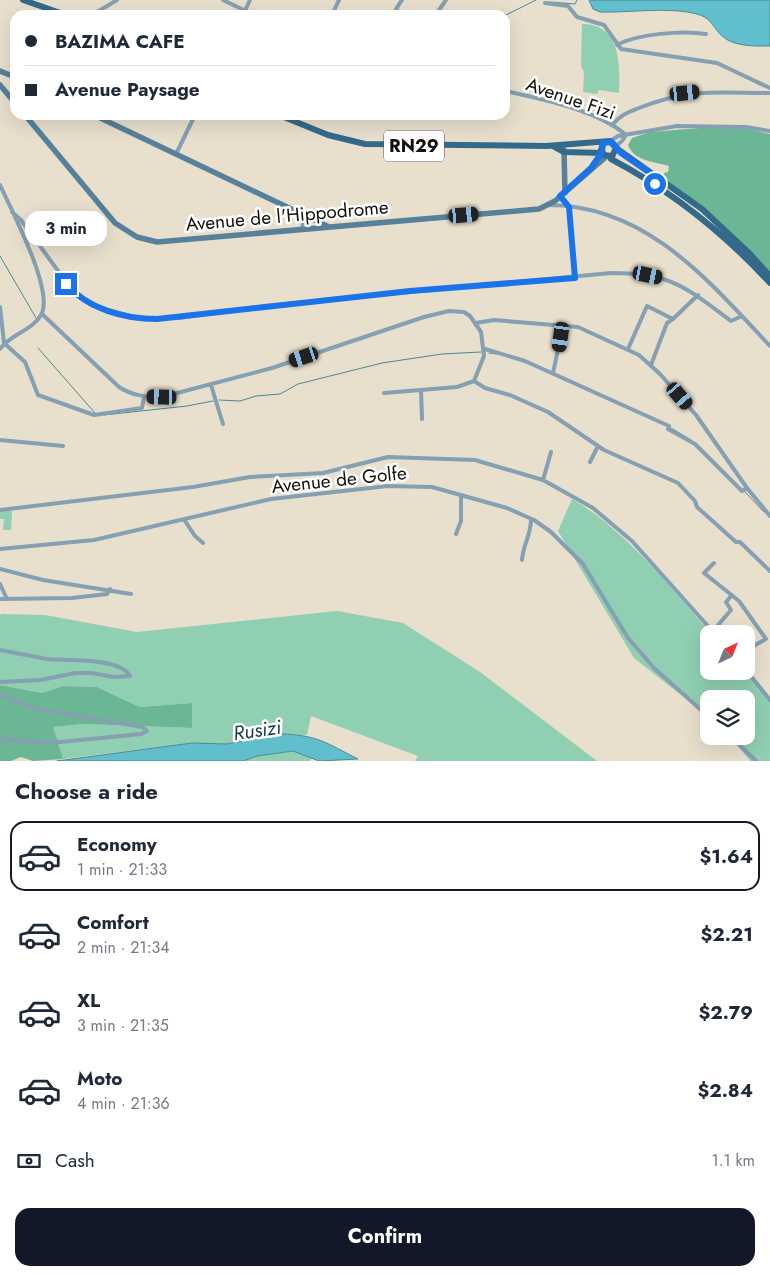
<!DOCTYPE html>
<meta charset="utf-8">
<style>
:root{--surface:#fff;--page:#f2f2f3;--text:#1f2937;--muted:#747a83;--line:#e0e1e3;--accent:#111827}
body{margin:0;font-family:Jost,sans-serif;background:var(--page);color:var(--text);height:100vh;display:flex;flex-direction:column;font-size:19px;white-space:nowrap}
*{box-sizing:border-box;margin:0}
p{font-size:16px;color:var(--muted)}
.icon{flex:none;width:28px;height:28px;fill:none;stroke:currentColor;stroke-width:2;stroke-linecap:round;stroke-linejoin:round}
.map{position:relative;height:761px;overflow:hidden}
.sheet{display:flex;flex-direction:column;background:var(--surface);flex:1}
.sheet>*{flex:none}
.hud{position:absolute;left:10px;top:10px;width:500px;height:110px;border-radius:15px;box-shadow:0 5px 20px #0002;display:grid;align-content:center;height:110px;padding:0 15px;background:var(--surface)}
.needle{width:32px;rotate:43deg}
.tools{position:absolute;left:700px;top:625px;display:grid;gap:10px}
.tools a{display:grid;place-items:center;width:55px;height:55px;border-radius:10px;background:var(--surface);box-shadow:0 5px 20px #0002;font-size:25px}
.end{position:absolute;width:22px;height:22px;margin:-11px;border:6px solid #1a73e8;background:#fff;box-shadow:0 0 0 2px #fff}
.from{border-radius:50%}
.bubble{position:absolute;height:35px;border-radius:15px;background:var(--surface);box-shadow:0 5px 20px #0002;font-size:16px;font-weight:700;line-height:35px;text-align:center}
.car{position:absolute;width:15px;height:30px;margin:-15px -8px;border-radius:6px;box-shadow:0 0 4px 1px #0007;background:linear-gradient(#222 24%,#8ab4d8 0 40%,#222 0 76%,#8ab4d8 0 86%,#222 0)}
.hud b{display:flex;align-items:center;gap:18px;height:48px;font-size:19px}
.hud b+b{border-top:1px solid var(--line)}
.hud i{width:12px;height:12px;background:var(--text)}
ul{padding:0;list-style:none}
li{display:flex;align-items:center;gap:15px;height:70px;margin:0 10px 8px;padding:0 5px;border:2px solid transparent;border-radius:15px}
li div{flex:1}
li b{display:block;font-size:19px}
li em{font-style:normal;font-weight:700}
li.active{border-color:var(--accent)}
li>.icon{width:45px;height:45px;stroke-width:1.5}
h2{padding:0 15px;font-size:22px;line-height:60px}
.pay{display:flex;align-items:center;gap:12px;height:55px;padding:0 15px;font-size:19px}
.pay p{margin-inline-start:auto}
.button{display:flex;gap:10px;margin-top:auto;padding:10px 15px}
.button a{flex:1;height:58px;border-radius:15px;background:var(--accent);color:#fff;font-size:20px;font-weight:700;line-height:58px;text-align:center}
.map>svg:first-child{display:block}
.green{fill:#90cfb2}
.forest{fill:#6bb795}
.water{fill:#61bfcd;stroke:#4a8b93}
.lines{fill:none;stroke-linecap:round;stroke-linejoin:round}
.stream{stroke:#4a8b93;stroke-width:1}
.street{stroke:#84a0b2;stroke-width:4}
.secondary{stroke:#57819b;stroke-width:5.5}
.primary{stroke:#336a8a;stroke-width:6}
.route{stroke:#1a73e8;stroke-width:6}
.labels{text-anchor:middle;stroke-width:5;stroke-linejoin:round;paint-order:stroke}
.shield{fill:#fff;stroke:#5a5854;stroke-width:1}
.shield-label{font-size:18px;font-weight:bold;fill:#14110b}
.street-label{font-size:19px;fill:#14110b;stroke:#fff}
.water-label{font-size:20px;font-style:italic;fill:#123e44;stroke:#fff}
</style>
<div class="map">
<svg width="770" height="761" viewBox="0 0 770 761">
<rect width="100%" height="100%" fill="#e8dfcd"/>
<path class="green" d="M582 24C621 24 620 64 619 93L599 90 597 94 583 92 584 72 581 66Z
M572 499C627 531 669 587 712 634H709V671H745L770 701V761H750L730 736H746V699H709V717L634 658 558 531Z
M0 511H12L11 530H3L4 519H0Z
M337 611 403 623 480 672 597 761H415L418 756 311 716 307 735 281 734 227 744 192 743 63 759 52 727 83 724 192 728V703L140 707 97 687 63 686 42 693 0 685V615L2 614 45 615 137 632Z
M293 751 312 757 310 761H243L257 756Z"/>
<path class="forest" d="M700 128H744L770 134V276L723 227 661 180 664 173 668 172 669 166C655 162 634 161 628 145L632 138 650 132Z
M0 685 42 693 63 686 97 687 140 707 192 703V728L83 724 53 727 63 759 33 761 21 757 11 761H0Z"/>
<path class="water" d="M589 0H770V46C755 46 734 47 722 36 714 29 712 19 700 15 672 6 630 13 600 12L593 9Z
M281 734C318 735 326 743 358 759L319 761 293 751 257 756 243 761H57L192 743 227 744Z"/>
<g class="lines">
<path class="stream" d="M550 2 575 4 577 0
M476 14 506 15 536 0
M0 256 36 318
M38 348 95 413
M489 353 497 354
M219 400 240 401 256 396 280 394 298 384 382 363 442 354 481 352
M104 415 187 406 213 401
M671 428 691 440
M744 491 764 512"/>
<path class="street" d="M223 0 254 15
M545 3 568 6 577 17 604 25 621 49 717 63 770 88
M92 15 117 0
M243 15 250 0
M332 15 339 0
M401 15 396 9 402 0
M414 15 437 13 446 0
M617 45C637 34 683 30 706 34
M505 91C542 99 597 110 626 135
M613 124C620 115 629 112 639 108 688 88 719 93 770 93
M610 141 618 136 677 126 746 127 770 131
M616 146 622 141 626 135
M176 154 195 115
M0 185C11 209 55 292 41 315 32 331 10 334 0 349
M548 205C646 205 708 280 770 346
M569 207 575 278
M12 212 21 220 72 290 91 305 140 319 179 318 264 306 611 273C672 273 685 287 731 321L742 316
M302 229 304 216
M0 307 4 343 25 362 38 395 94 415 142 408 144 397
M42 314 119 387C133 396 146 397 162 397L272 368 424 317 449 311 464 312 470 316 481 332 484 356 474 381
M476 323 494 320 578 327 639 355 660 374 696 415 747 488
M485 349 525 361 669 426 668 429 695 444 742 491 747 488 770 516
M628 349 647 306 673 319 698 295
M651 365 667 323 673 319
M553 373 563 326
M474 381 485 388 510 395 548 412 604 450 678 483 695 501 697 507 736 542H740L770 571
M211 385 223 424
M421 390 422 419
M384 393 457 387 474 381
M0 440 63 446
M590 462 598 446
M543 480 551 452
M0 510 193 487 250 477 323 473 388 457 475 460 543 480 593 508 632 541 715 634
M185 521 195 536 203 543
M456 534 461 521V495
M0 549 94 540 271 499 388 486 432 487 507 508 534 520 551 532 583 564 628 638 655 669 709 717
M522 560C523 544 531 536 531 519
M714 563 704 573 739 601 766 639 746 650
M0 569 43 580 131 594
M0 584 6 597
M0 599 72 598 107 594 110 589
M713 631 731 610 726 602 732 595
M0 650C16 653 31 656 47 659 66 661 119 657 130 676L114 677 92 673H75L41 680 0 682
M746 670 770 700
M0 695 36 709 142 727 147 731 141 734 50 743 0 739
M730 736 756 761"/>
<path class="secondary" d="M0 71 15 77
M0 85 15 103
M25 115 115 223 137 237 157 242 539 209 555 201 607 156
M94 115 327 226
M564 150 565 193
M591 168 603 153"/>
<path class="primary" d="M23 0 66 15
M279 115 328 135 365 144 546 146 610 141 616 148 611 159
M603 143 601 150 604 155 611 156V159C672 191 723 232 770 283
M553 146 564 152 603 153
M616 148 702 209 749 253 770 276"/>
</g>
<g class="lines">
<path class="route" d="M66 284C88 309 124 319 157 319L410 291 575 278 569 207 560 196 591 168 602 152 603 143 612 142 621 153 659 179 655 184"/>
</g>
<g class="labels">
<rect class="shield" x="384" y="130.5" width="60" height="31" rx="4"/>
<g class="shield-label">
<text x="414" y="152">RN29</text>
</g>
<g class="street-label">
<text transform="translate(571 98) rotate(19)" y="7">Avenue Fizi</text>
<text transform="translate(287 215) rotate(-5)" y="7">Avenue de l'Hippodrome</text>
<text transform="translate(339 479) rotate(-6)" y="7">Avenue de Golfe</text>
</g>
<g class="water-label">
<text transform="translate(257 730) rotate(-8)" y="7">Rusizi</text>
</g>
</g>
</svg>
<div class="tools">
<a><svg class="needle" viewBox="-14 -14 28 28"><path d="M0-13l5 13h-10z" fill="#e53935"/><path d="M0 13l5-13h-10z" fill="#747a83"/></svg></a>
<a><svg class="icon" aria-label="layers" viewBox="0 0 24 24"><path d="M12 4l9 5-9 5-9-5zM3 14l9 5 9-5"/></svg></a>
</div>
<i class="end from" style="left:655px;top:184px"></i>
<i class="end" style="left:66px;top:284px"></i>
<div class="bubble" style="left:25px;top:211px;width:82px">3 min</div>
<i class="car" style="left:685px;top:93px;rotate:84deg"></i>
<i class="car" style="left:464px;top:215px;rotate:85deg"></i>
<i class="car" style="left:648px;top:275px;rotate:102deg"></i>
<i class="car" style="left:561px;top:337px;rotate:188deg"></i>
<i class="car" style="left:304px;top:357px;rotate:252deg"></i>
<i class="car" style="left:680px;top:396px;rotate:139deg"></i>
<i class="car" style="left:162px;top:397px;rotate:271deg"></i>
<div class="hud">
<b><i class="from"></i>BAZIMA CAFE</b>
<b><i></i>Avenue Paysage</b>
</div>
</div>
<section class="sheet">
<h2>Choose a ride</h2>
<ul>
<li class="active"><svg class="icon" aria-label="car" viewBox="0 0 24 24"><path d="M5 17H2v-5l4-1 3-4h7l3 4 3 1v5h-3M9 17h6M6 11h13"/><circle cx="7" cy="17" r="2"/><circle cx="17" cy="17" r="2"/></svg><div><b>Economy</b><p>1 min · 21:33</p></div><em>$1.64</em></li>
<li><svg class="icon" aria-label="car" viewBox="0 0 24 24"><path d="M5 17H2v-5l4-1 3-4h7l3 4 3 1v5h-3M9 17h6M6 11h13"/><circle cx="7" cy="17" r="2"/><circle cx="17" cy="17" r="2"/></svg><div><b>Comfort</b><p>2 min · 21:34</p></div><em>$2.21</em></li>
<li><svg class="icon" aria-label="car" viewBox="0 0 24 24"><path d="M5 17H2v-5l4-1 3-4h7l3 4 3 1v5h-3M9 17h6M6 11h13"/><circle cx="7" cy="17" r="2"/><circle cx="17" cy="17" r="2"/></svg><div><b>XL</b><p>3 min · 21:35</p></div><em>$2.79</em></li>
<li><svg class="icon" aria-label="car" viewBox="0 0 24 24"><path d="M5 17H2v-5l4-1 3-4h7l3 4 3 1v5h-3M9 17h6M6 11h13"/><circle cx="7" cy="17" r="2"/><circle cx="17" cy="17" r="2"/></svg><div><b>Moto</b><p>4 min · 21:36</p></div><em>$2.84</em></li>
</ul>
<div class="pay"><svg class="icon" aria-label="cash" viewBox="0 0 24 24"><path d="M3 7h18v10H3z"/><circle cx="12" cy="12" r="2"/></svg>Cash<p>1.1 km</p></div>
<div class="button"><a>Confirm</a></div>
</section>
